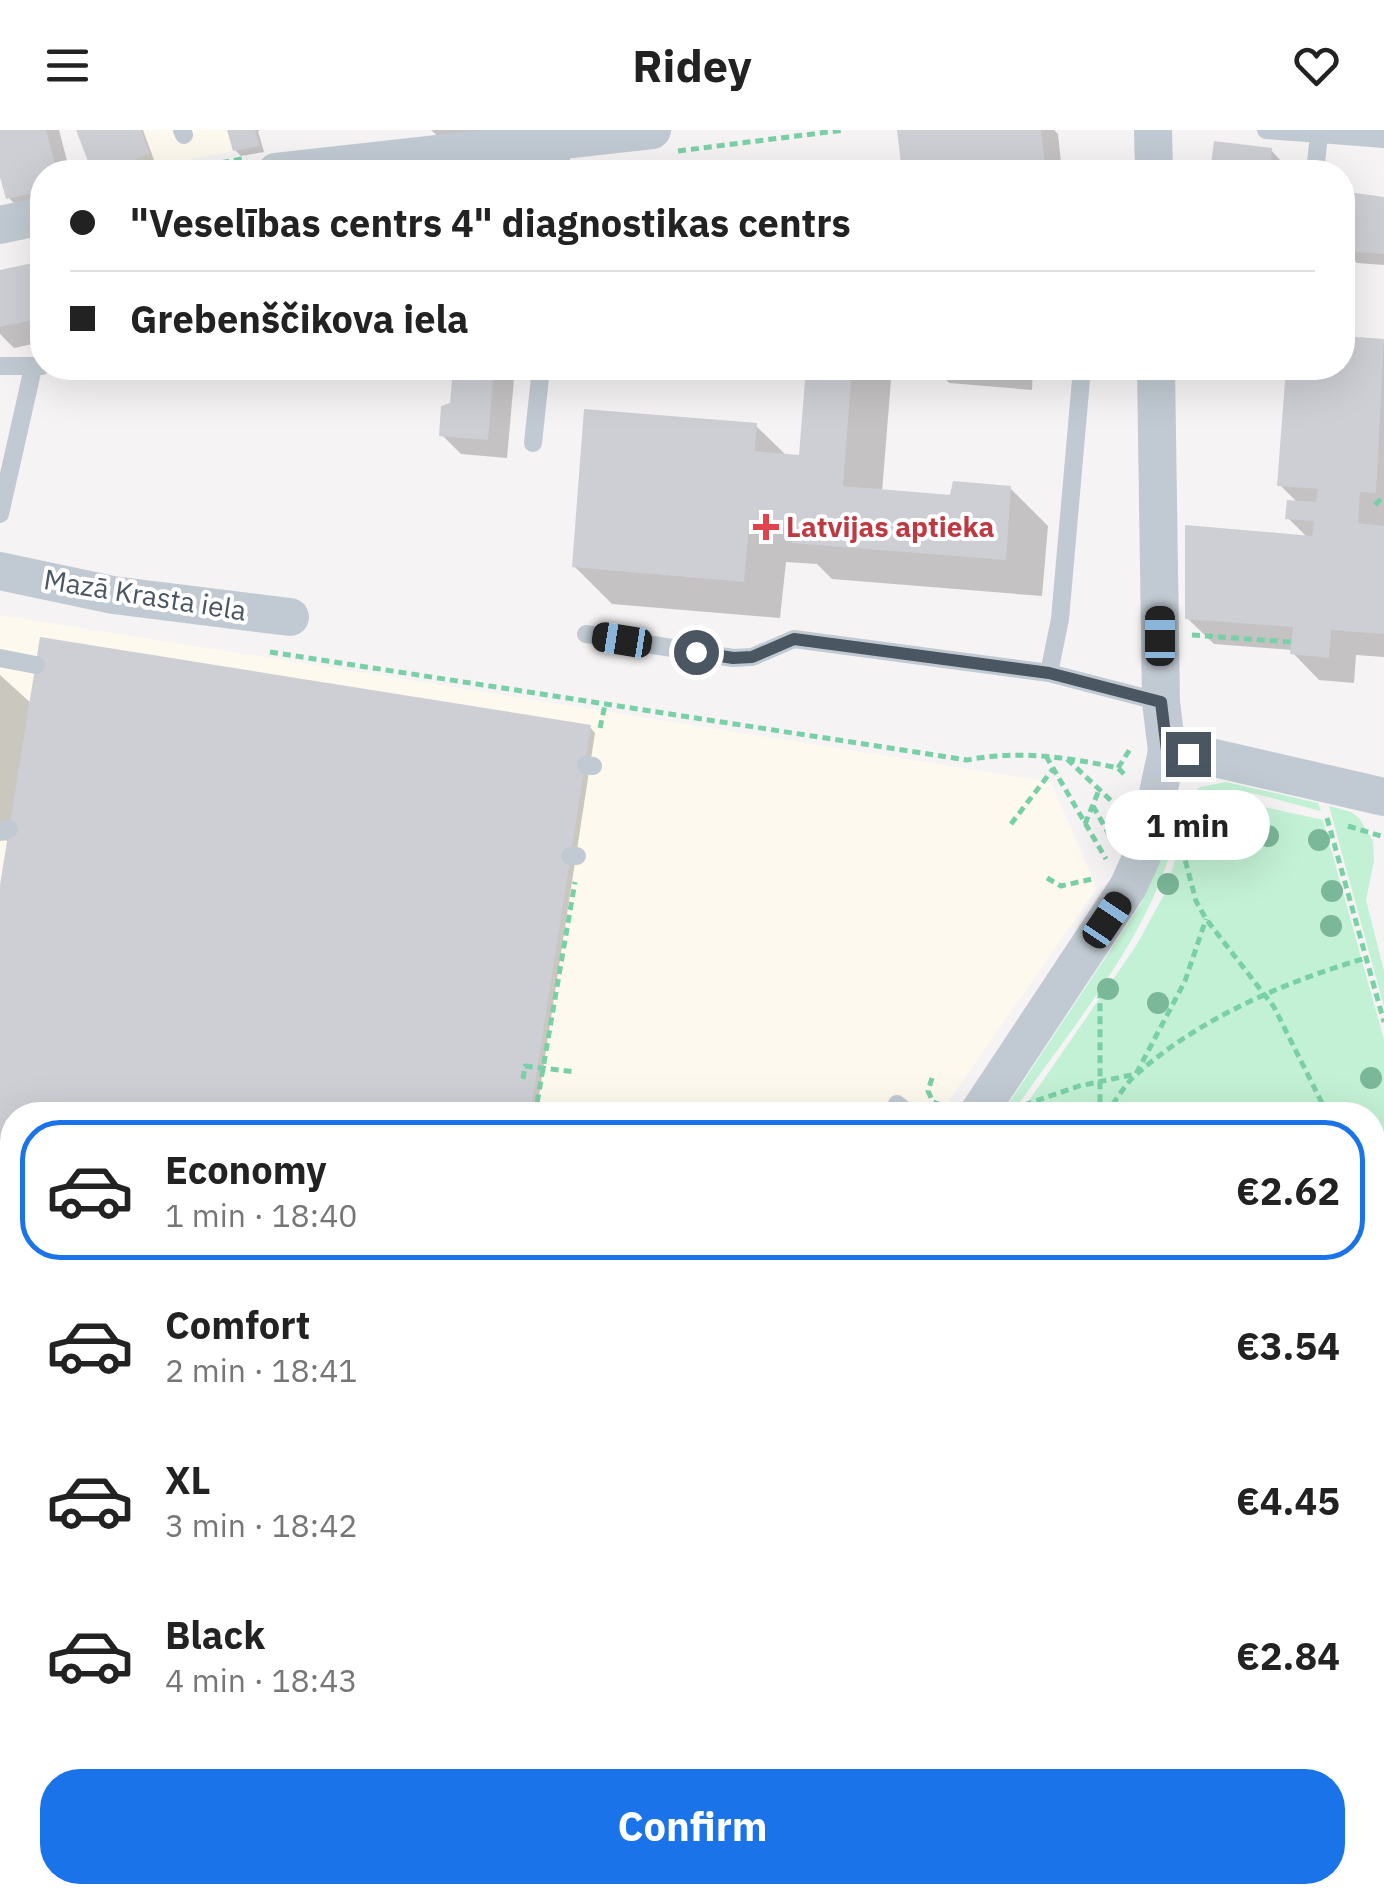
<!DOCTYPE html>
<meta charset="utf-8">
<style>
:root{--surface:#fff;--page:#f6f6f6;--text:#222;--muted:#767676;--line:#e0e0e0;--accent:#1a73e8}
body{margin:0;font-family:"IBM Plex Sans",sans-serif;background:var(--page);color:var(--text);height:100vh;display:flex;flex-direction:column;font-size:38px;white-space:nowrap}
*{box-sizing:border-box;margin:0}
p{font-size:32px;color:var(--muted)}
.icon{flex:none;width:55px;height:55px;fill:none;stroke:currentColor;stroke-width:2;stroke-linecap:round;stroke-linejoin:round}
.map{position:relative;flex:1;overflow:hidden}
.sheet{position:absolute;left:0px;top:972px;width:1385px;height:802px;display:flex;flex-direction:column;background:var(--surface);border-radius:40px 40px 0 0;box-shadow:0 10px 40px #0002}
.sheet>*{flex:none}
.top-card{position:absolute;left:30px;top:30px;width:1325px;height:220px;border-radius:40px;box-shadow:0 10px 40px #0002;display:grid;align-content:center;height:220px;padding:0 40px;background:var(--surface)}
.end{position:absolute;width:45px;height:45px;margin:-22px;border:12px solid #4a5661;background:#fff;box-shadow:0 0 0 5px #fff}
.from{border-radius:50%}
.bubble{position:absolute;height:70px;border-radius:35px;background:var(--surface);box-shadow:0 10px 40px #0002;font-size:32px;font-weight:700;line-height:70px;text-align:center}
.car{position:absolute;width:30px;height:60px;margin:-30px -15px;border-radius:12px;box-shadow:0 0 8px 2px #0007;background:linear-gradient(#222 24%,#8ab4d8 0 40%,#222 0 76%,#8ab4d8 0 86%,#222 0)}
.top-card b{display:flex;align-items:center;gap:35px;height:95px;font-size:38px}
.top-card b+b{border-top:2px solid var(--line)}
.top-card i{width:25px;height:25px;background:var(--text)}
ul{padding:18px 0 0;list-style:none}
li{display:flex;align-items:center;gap:30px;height:140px;margin:0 20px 15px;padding:0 20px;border:5px solid transparent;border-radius:40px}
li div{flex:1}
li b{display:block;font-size:38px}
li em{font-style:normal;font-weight:700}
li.active{border-color:var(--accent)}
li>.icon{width:90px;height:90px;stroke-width:1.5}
.primary-button{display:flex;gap:20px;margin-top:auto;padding:20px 40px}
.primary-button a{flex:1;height:115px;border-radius:40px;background:var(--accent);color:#fff;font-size:40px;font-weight:700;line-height:115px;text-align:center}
header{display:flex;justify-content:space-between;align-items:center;height:130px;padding:0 40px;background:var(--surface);font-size:45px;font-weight:700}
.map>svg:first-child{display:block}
.commercial{fill:#fdf9ef}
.green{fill:#c3f1d5}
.shadow{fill:#0003}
.building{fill:#cdcfd5}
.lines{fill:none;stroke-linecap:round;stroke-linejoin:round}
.highway-casing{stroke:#7690ad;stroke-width:58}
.path{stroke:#7ad0a6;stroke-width:5;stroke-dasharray:8 5;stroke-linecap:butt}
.lane{stroke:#c1cad2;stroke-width:18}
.street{stroke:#c1cad2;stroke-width:38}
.highway{stroke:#8ba5c1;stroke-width:55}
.tree{fill:#7bb799}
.route{stroke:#4a5661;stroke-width:12}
.health-dot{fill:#e0444e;stroke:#fff;stroke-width:4}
.labels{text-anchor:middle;stroke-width:8;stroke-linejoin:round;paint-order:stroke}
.health-label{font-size:28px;font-weight:bold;fill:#be3a42;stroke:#fff;text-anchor:start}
.street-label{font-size:28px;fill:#4a5661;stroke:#fff}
</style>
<header><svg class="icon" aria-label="menu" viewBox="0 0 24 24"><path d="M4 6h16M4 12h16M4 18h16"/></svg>Ridey<svg class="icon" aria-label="heart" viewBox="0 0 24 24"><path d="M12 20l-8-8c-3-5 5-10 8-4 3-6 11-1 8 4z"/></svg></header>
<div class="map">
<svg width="1384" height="1774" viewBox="0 0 1384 1774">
<rect width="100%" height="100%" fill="#f5f3f3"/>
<path class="commercial" d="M76 0H255L260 16 126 42H92Z
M0 485 1051 652 1097 758 939 985H12V1343L0 1308Z
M1372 1107 1384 1108V1651L1372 1650Z"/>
<path class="green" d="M1226 652 1318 673 1321 681C1291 674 1256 661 1225 660 1207 659 1197 676 1180 674L1200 657Z
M1213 670H1232L1323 690 1384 910V1132L1373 1129 1372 985H1019L1136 816 1165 763 1186 694 1200 678Z
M1329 676 1351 682 1359 688 1373 711 1374 731 1366 770 1384 841V877Z
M1172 692 1178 695C1153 805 1074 893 1011 985H1001L1141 774Z
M0 1176 12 1211V1347L0 1312Z
M0 1354 12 1369V1471L0 1466Z
M0 1510 12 1516V1598L0 1597Z
M1373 1623 1384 1624V1680L1373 1678Z
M0 1728 12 1729V1762H270L358 1774H0Z
M1031 1762 1133 1774H695L637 1763Z"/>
<path class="shadow" d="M0 0H59L70 42H42V76L21 80 8 67 0 37Z
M79 0H143L154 30 140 35 142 42H95Z
M229 0H261L258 1 264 22 241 26 235 20Z
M431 0H546L448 16Z
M900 0H1054L1058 4 1062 42H904Z
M1216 14 1271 20 1291 42H1213Z
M1384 69V135L1357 133 1344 120Z
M42 133V212L14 218 0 204V143Z
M1384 212V527L1356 525 1354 553 1319 550 1293 523V520L1214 514 1187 488 1308 408 1288 388 1298 373 1280 355 1289 238H1342Z
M455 238H515L507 328 461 324 442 305 452 275Z
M809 238H892L882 362 952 368 1010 358 1048 396 1042 466 832 449 817 434 786 432 780 488 612 474 574 436 756 296 787 326 801 328Z
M936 238H1033L1032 260 949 253Z
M0 545 32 574 590 597 595 603 536 985H12V1204L0 1169V775L10 711 0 710Z"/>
<path class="building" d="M0 0H46L57 42H42V61L6 69 0 47Z
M76 0H141L150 24 135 29 139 40 92 42Z
M227 0H255L260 16 233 21Z
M897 0H1041L1046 42H902Z
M1214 11 1272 18 1270 42H1210Z
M1348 62 1384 67V124L1342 121Z
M42 131V188L0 197V140Z
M1342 206 1384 209 1376 363 1360 362 1358 393 1384 396V504L1331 500 1329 528 1290 524 1293 497 1185 489V395L1312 406 1314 391 1285 389 1287 370 1316 372 1318 359 1277 356 1286 238H1342Z
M453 238H494L488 310 439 306 441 276 450 273Z
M806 238H852L843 356 950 365 953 351 1011 356 1006 430 792 413V399L749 396 744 452 572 437 584 279 757 293 755 321 799 325Z
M933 238H1021L1020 248 933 241Z
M40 507 591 595 530 985H12V1210L0 1176V755Z
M1381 1569H1384V1607H1378Z"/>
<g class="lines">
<g class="highway-casing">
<path id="highway" d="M0 1482 12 1488
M0 1628 12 1629
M0 1702 12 1703
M460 1762 528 1774
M1251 1762 1350 1774"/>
</g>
<path class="path" d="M678 21 844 0
M170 42 247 28
M1375 375 1384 366
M1192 505 1291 512
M270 522 967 630C1018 620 1067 627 1118 638L1126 646
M600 598 605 575
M1046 626 1106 729
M1067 629 1121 680
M1118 638 1132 616
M1093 676 1111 708
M1187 681 1208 669 1221 666
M1327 688 1384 892
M1011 694 1053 639
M1085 694 1099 660
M1348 696 1384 707
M1182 718 1196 771 1206 789 1274 877 1328 985
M1047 748 1061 756 1092 749
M932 948 928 961 933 972 946 977
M523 949 525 936 576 942
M1024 975 1079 956 1136 944 1185 851 1206 789
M535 985 575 752
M1098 985 1100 975V864
M1105 985C1116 971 1125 953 1139 942 1204 886 1285 852 1366 828
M0 1335 12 1357
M0 1358 12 1362
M1372 1591H1379
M1372 1686 1384 1687"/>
<path class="lane" d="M182 0 184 5
M1266 0 1384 9
M559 10 562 42
M1315 42 1319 5
M0 236H42
M533 313 541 238
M0 384 33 238
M586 504 733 528 752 527 794 509 1049 543 1161 572
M0 528 36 535
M1049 543 1060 489 1082 238
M586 635 593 636
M0 702 9 699
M570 726H577
M897 974 911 985
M1372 1159 1384 1161"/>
<path class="street" d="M1153 0 1154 42
M276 42 652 0
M0 95 42 86
M0 441 113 465 290 487
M1167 621 1210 627 1384 667
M977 985 1128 757 1147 715 1167 621 1161 572 1156 238
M1372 1736H1384"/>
<use href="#highway" class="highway"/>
</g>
<g class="tree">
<circle cx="1195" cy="698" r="11"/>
<circle cx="1268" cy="706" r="11"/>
<circle cx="1319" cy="710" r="11"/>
<circle cx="1168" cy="754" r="11"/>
<circle cx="1332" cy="761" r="11"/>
<circle cx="1331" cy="796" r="11"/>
<circle cx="1108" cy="859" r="11"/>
<circle cx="1158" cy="873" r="11"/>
<circle cx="1371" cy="948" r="11"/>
</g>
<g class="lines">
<path class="route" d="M696 522 733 528 752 527 794 509 1049 543 1161 572 1167 621 1188 624"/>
</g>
<path class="health-dot" d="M761 382h10v10h10v10h-10v10h-10v-10h-10v-10h10z"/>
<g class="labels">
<g class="health-label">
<text x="786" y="407">Latvijas aptieka</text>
</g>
<g class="street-label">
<text transform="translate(145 465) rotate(9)" y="10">Mazā Krasta iela</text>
</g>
</g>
</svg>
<i class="end from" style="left:696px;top:522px"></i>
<i class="end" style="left:1188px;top:624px"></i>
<div class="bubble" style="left:1105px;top:660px;width:165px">1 min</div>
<i class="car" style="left:1160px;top:506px;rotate:0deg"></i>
<i class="car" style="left:622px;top:510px;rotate:279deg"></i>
<i class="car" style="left:1107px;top:790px;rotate:34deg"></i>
<div class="top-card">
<b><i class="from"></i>&quot;Veselības centrs 4&quot; diagnostikas centrs</b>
<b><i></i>Grebenščikova iela</b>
</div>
<section class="sheet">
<ul>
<li class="active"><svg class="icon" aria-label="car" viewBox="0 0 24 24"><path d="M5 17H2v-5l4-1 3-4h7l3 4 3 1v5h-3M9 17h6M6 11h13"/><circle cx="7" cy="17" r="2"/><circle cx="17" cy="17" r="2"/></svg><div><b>Economy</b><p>1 min · 18:40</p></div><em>€2.62</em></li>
<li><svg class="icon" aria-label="car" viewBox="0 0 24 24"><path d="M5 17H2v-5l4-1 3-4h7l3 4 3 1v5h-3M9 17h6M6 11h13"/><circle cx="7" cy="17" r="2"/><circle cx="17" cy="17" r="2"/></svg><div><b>Comfort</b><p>2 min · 18:41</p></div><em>€3.54</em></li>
<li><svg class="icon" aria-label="car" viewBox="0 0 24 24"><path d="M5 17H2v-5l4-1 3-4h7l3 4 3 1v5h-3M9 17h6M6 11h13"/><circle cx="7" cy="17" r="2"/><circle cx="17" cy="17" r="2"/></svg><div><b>XL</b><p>3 min · 18:42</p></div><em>€4.45</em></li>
<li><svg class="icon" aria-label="car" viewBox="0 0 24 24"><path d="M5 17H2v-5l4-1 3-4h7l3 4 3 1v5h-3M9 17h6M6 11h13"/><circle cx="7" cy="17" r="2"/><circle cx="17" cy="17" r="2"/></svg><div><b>Black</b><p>4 min · 18:43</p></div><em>€2.84</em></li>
</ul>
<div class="primary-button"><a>Confirm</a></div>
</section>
</div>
